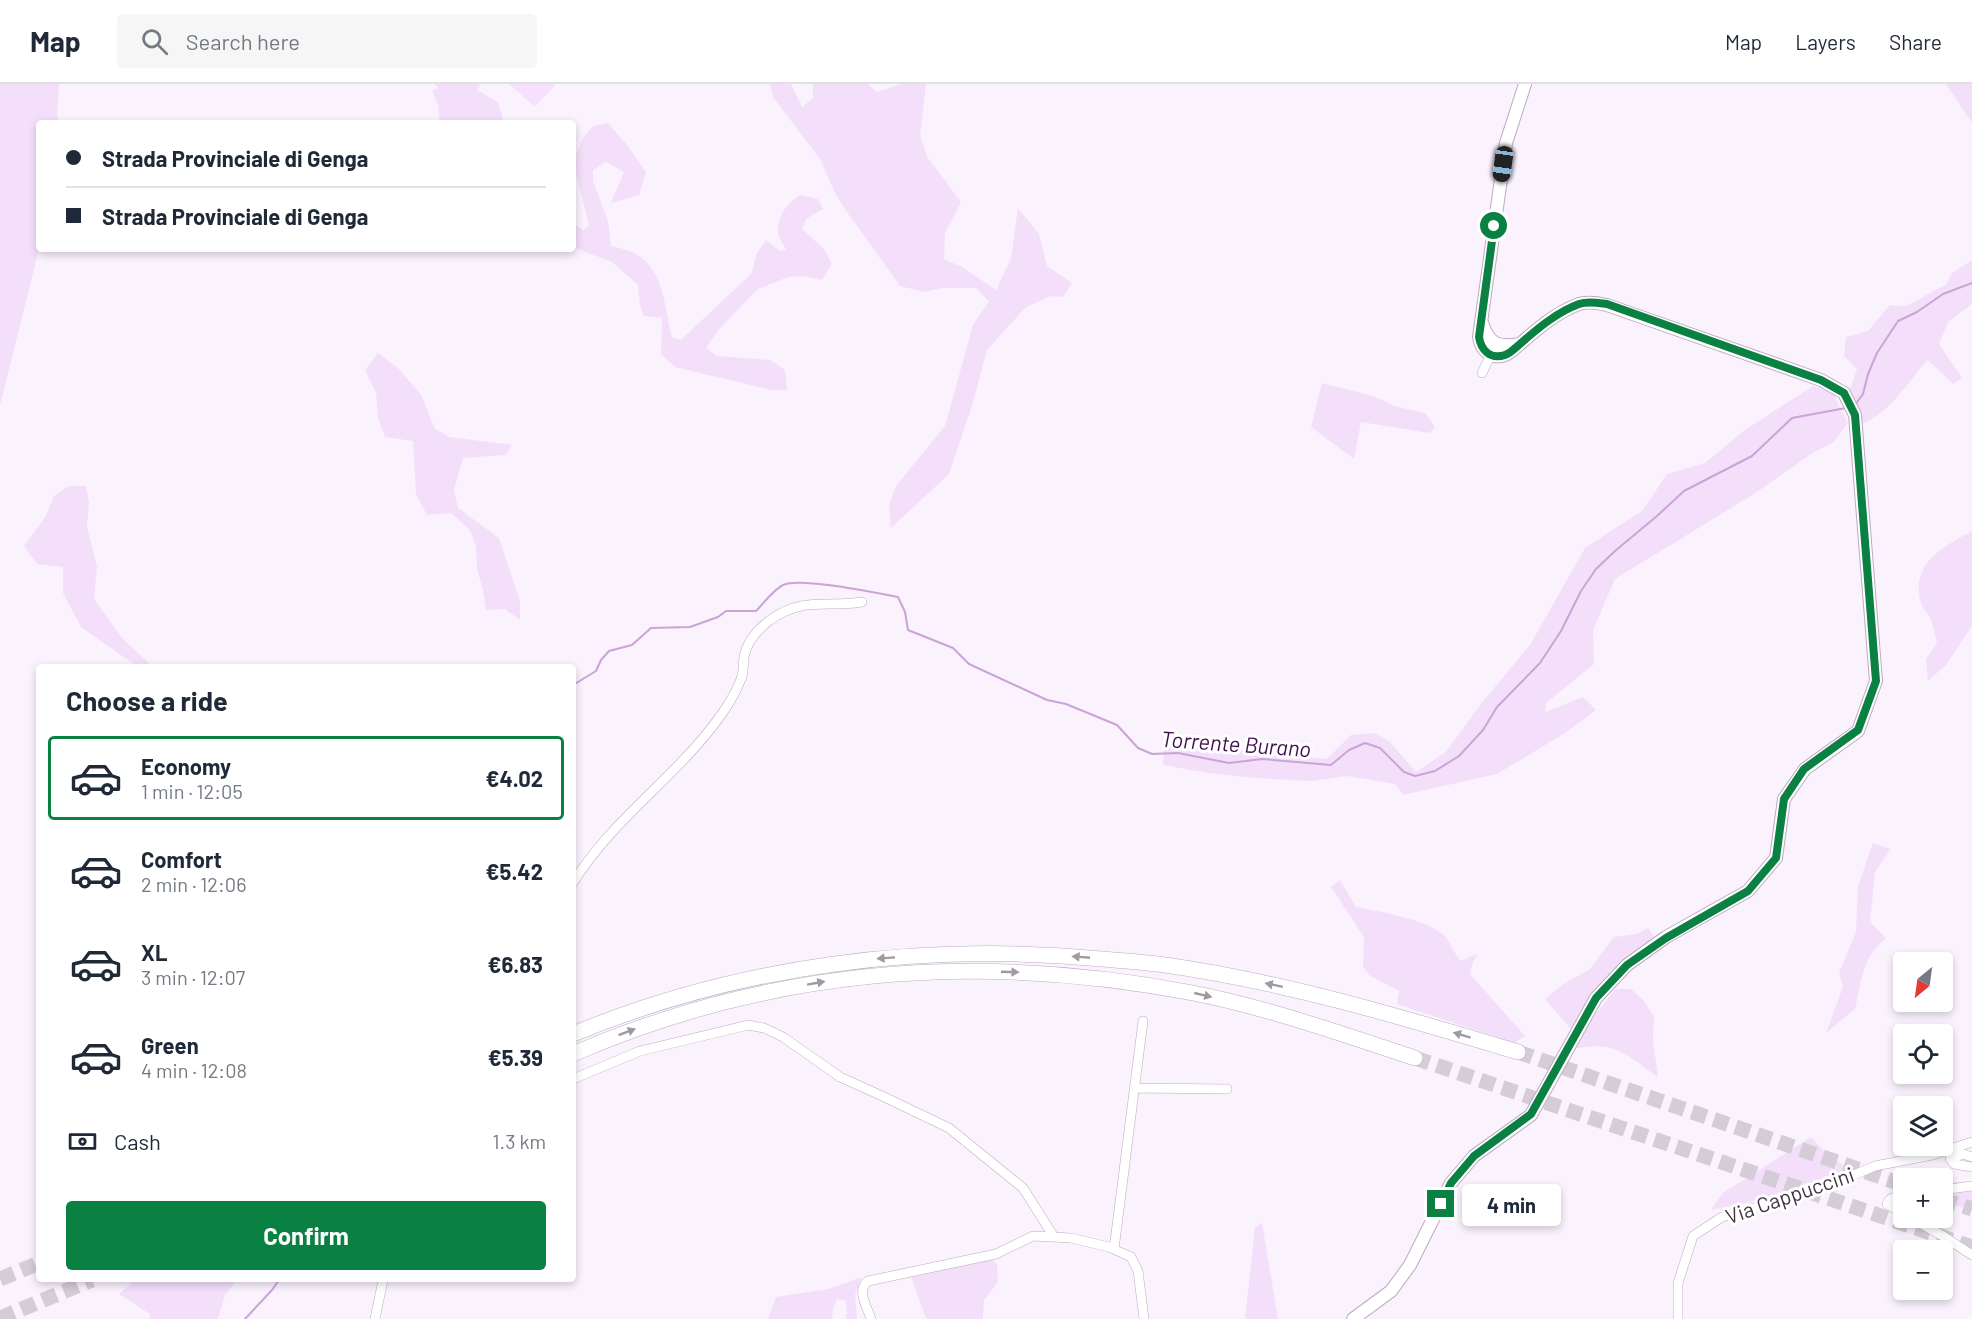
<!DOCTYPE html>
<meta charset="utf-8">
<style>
:root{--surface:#fff;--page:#f6f6f7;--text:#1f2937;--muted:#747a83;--line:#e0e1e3;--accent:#0b8043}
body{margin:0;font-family:Barlow,sans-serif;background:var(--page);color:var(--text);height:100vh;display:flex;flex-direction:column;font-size:22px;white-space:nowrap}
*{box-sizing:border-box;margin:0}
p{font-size:20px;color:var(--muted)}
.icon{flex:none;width:33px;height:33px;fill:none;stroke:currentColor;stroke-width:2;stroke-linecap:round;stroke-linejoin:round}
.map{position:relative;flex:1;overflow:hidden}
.panel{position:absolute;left:36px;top:580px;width:540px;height:618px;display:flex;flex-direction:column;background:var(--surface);border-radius:6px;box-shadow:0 3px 9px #0003}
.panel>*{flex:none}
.hud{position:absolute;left:36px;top:36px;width:540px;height:132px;border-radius:6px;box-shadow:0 3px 9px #0003;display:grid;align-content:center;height:132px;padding:0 30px;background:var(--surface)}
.needle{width:39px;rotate:209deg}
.buttons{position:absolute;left:1893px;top:868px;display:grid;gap:12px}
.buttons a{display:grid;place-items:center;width:60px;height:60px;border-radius:6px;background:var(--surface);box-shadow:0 3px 9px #0003;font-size:30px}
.end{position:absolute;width:27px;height:27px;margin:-14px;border:8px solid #0b8043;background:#fff;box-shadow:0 0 0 3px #fff}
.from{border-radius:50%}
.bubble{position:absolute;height:42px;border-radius:6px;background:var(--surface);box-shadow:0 3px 9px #0003;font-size:20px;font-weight:700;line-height:42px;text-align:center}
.car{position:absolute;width:18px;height:36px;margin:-18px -9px;border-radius:8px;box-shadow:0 0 4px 2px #0007;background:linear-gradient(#222 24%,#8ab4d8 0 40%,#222 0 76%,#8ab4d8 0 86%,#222 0)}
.hud b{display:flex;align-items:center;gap:21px;height:57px;font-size:22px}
.hud b+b{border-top:2px solid var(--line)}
.hud i{width:15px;height:15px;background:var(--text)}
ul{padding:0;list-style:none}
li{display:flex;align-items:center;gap:18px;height:84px;margin:0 12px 9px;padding:0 18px;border:3px solid transparent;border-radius:6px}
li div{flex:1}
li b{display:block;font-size:22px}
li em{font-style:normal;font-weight:700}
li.selected{border-color:var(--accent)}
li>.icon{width:54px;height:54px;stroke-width:1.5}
h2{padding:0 30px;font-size:27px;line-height:72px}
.pay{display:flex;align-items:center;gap:15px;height:66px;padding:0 30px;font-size:22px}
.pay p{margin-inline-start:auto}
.primary-button{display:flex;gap:12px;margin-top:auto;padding:12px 30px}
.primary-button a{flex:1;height:69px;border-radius:6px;background:var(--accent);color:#fff;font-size:24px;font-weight:700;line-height:69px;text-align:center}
header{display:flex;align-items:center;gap:36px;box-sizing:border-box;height:84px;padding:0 30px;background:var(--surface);border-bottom:2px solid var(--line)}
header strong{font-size:28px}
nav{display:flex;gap:33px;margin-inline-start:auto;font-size:21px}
.search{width:420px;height:54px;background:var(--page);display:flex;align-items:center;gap:15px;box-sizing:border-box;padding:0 21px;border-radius:6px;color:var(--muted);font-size:22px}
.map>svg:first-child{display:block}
.built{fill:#f7e0ff}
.green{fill:#f4dffb}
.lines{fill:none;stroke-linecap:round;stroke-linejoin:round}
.stream{stroke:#caa4d6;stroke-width:2}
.trunk-tunnel{stroke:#d4ccd7;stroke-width:15;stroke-dasharray:15 8;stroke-linecap:butt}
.minor-casing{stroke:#bdabc3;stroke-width:10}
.secondary-casing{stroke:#bdabc3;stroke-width:14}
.trunk-casing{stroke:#bdabc3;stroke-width:16}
.minor{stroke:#fff;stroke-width:9}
.secondary{stroke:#fff;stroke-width:12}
.trunk{stroke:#fff;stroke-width:15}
.oneway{fill:#9e9a9f}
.route{stroke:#0b8043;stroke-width:8}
.labels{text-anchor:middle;stroke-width:6;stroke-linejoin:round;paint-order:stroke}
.street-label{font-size:21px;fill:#3d353f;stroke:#fff}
.water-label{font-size:22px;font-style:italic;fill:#40104e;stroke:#fff}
</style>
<header>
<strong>Map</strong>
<div class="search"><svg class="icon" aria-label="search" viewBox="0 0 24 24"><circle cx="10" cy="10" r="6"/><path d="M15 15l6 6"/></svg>Search here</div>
<nav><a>Map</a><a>Layers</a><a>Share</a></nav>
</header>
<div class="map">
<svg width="1972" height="1235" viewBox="0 0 1972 1235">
<rect width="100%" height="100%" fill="#faf2fd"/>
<path class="built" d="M509 0H556L535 23Z"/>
<path class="green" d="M0 0H59L57 32 61 39H39V165L0 321Z
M435 0H481L477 6 498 18 504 39H440L438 20 432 7 438 4Z
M770 0H791L802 23 813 14V0H868L877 8 901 0H926L920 52 928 74 961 118 945 149 944 175 962 183 996 206 1011 174 1018 124 1039 150 1047 182 1072 199 1063 213 1051 212 1026 223 987 266 972 322 949 390 891 444 889 421 896 402 945 342 973 241 989 217 976 204H942L924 208 900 202 844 124 835 109 820 75 773 13Z
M1946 0H1972V39Z
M608 39 627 61 646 88 639 111 611 119 624 88 606 78 593 86V97L608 137 611 162C618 164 627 165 634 169 665 185 664 224 672 253L681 256 751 190 757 169 766 156 780 167 786 166C784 161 778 153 778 148 777 131 788 119 800 111L818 115 823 125 806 135 802 145 824 165 832 180 822 196 803 192 788 193 758 205 718 246 706 264 717 272 770 276 785 286 787 306H771L675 283 661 270 662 234 644 232 640 222 638 201 612 178 573 163V139L583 146 589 141 573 78 583 54 593 42Z
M1972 176V220L1948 238 1939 260 1962 294 1953 300 1928 276C1907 298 1891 329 1861 340L1860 329 1850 305 1857 285 1844 272 1846 253 1868 247 1890 221 1906 222 1947 200 1951 190Z
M378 269 399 285 421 311 435 345 450 353 512 361 506 371 463 374 454 406 458 424 499 454 520 517V536L505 525 486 526 483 506 477 485 476 462 470 446 451 429 427 431 416 410 413 357 385 353 378 333 376 309 365 286Z
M1322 299 1373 312 1394 322 1425 329 1435 343 1429 349 1361 338 1354 375 1311 343Z
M1813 302 1833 309 1848 339 1834 358 1814 368 1754 410 1615 495 1593 546 1594 580 1546 619 1545 628 1583 613 1596 626 1565 649 1497 690 1403 711 1395 700 1347 692 1312 697 1255 694 1208 689 1163 681 1164 660 1327 675 1351 651 1375 649 1390 658 1416 688 1446 668 1480 621 1530 561 1585 464 1643 426 1667 390 1705 379 1745 346Z
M69 402H86L89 418 87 443 97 483 94 515 122 554 152 582 151 583H138L81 543 63 509V483L37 480 24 462 46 432 54 412Z
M1972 447V542L1946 581 1928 597 1926 575 1937 559C1935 552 1934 544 1931 536 1928 529 1921 523 1920 516 1912 477 1944 463 1972 447Z
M1873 759 1891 765 1875 788 1870 838 1886 854C1861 876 1862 896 1855 925L1826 949 1843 903 1839 889 1856 848 1858 802Z
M1340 796 1356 823C1381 828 1422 834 1443 850 1448 853 1454 870 1461 877L1477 870 1472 881 1470 890 1525 952 1514 959 1397 920 1399 907 1369 891 1363 882 1364 853 1331 803Z
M1648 844 1655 854C1621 874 1593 912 1571 945L1545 915 1565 899 1589 886 1614 853 1637 850Z
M1615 905H1631L1643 916 1654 932 1653 957 1658 993C1625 970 1615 956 1573 965L1583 947Z
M1811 1053 1822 1065 1843 1081 1861 1077 1837 1108 1806 1104 1776 1113 1711 1126 1723 1109Z
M1953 1098 1972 1101V1126L1943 1118V1099Z
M1262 1139 1278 1235H1245L1255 1143Z
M992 1175 997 1180 998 1198 984 1216 983 1235H926L911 1192Z
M862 1193 855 1211 857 1235H845L847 1229 846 1217 837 1215 833 1224 832 1235H768L776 1213 829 1205Z
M135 1196H237L225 1211 218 1235H150V1230L119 1210Z"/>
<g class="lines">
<path class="stream" d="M1854 322 1863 310 1868 290 1877 269 1898 237 1917 228 1943 210 1972 199
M573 601 596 587 601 576 609 567 632 561 651 544 690 543 718 533 726 527H756C764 519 773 506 783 501 801 493 876 509 898 513L905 528 908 546 953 564 969 580 1047 616 1066 620 1117 641 1138 664 1152 670 1178 669 1229 679 1262 675 1331 681 1349 666 1365 659 1380 664 1404 688 1415 692 1435 687 1459 672 1483 646 1497 623 1540 579 1561 547 1581 507 1596 485 1615 467 1657 432 1684 407 1752 372 1792 334 1846 324
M245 1235 272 1206 279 1196"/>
<path class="trunk-tunnel" d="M1518 968 1904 1101
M1415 974 1972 1163
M1942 1115 1972 1125
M0 1195 39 1179
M0 1234 92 1196"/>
<g class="minor-casing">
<path id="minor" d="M1482 289 1496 260
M573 799C612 735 678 692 721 631 729 620 736 608 741 595 744 588 743 580 744 573 747 557 758 545 770 536 804 512 826 524 862 518
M573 995 640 967 748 941 764 944 783 953 840 993 880 1011 949 1044 1023 1104 1054 1153
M1135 1004 1227 1005
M1972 1073 1963 1070 1950 1075 1954 1080 1972 1083
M1942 1106 1972 1102
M1904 1112C1897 1113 1890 1112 1887 1120L1904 1130
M1911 1134 1943 1152 1972 1171
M1114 1165 1143 937
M375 1235 383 1196
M871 1235C867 1222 856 1207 868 1197L996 1170 1033 1152 1071 1154 1109 1163 1131 1173 1138 1187 1144 1235
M1678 1235V1199L1693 1152 1722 1133 1821 1105 1875 1082 1932 1071 1972 1058"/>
</g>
<g class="secondary-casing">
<path id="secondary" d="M1482 239C1489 260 1498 264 1520 260
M1353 1235 1391 1207 1410 1181 1451 1099 1474 1072 1531 1031 1596 914 1627 881 1666 853 1748 807 1776 774 1784 715 1805 685 1858 647 1876 597 1855 331 1844 309 1821 296 1607 221C1598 219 1588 217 1579 220 1557 228 1537 245 1520 260 1515 264 1511 269 1505 271 1491 276 1481 266 1479 253L1506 59 1525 0"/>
</g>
<g class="trunk-casing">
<path id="trunk" d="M573 950C740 881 923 858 1102 875 1123 877 1144 878 1165 881 1285 898 1402 933 1518 968
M573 970C773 883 980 868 1193 909 1269 924 1342 950 1415 974"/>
</g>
<use href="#minor" class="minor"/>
<use href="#secondary" class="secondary"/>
<use href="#trunk" class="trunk"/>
</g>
<defs><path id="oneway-solid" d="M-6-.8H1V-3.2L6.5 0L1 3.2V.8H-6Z" transform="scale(1.5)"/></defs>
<g class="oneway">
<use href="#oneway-solid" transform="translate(1081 873) rotate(-175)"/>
<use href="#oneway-solid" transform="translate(886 874) rotate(176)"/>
<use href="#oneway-solid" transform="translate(1010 888) rotate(2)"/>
<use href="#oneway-solid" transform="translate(816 899) rotate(-10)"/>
<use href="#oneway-solid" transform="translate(1274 901) rotate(-168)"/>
<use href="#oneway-solid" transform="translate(1203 911) rotate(13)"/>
<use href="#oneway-solid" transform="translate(627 948) rotate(-21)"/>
<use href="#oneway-solid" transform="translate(1462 951) rotate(-163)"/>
</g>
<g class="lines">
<path class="route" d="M1441 1120 1451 1099 1474 1072 1531 1030 1596 914 1627 881 1666 854 1748 807 1776 774 1784 715 1804 685 1858 646 1876 597 1855 331 1844 309 1821 296 1607 220C1598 219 1588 217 1579 220 1557 228 1537 245 1520 260 1515 264 1511 269 1505 271 1490 276 1481 266 1479 253L1494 142"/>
</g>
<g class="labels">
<g class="street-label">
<text transform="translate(1790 1112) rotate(-19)" y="7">Via Cappuccini</text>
</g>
<g class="water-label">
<text transform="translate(1236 660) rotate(4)" y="8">Torrente Burano</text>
</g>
</g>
</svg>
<div class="buttons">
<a><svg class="needle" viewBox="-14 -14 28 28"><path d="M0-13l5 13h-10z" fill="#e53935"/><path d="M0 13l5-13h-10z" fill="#747a83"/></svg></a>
<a><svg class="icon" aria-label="locate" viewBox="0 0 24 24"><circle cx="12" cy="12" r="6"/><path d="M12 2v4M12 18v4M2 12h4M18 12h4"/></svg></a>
<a><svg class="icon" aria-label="layers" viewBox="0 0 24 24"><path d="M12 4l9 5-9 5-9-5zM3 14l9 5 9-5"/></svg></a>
<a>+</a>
<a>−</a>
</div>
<i class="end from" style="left:1494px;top:142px"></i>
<i class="end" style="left:1441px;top:1120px"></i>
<div class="bubble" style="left:1462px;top:1100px;width:99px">4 min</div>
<i class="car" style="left:1503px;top:80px;rotate:188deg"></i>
<div class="hud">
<b><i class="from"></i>Strada Provinciale di Genga</b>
<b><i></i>Strada Provinciale di Genga</b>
</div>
<section class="panel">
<h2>Choose a ride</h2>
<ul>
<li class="selected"><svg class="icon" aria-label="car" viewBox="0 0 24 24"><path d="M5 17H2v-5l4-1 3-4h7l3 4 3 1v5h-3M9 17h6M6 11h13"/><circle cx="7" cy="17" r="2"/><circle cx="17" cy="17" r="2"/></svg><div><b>Economy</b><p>1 min · 12:05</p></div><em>€4.02</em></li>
<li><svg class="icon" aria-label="car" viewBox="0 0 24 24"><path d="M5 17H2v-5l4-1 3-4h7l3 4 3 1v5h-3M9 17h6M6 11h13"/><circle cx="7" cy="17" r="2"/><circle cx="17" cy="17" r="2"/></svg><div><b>Comfort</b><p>2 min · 12:06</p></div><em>€5.42</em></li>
<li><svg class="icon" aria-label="car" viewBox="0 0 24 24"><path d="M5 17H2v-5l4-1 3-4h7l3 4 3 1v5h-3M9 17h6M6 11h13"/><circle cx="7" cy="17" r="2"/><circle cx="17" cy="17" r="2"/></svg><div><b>XL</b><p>3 min · 12:07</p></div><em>€6.83</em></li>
<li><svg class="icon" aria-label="car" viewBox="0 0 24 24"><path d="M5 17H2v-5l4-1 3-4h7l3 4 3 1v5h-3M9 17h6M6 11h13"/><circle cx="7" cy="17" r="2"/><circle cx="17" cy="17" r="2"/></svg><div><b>Green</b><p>4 min · 12:08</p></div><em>€5.39</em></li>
</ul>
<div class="pay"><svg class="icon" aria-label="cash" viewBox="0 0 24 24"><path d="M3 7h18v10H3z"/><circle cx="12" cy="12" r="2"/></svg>Cash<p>1.3 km</p></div>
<div class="primary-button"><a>Confirm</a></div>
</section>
</div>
